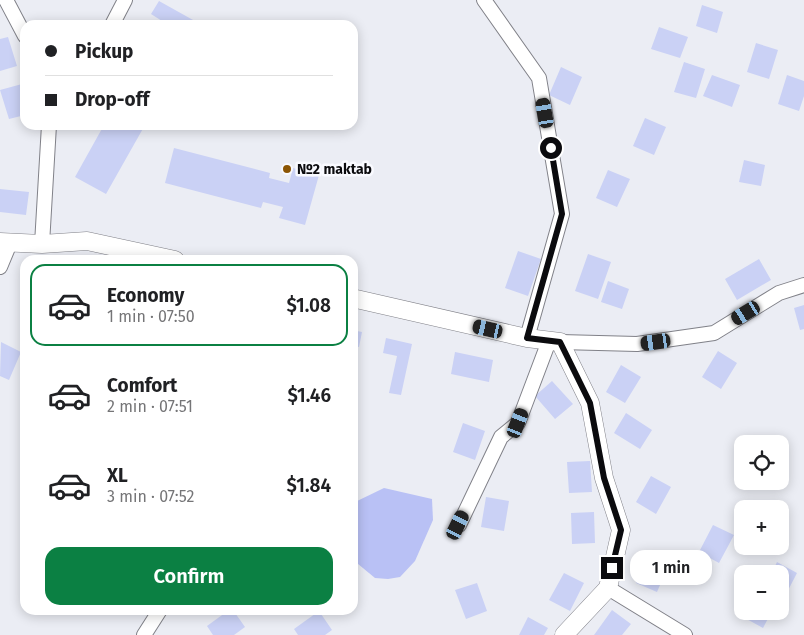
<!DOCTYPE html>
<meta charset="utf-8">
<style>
:root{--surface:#fff;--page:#f2f2f2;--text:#202124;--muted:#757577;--line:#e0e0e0;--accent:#0b8043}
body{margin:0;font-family:"Fira Sans",sans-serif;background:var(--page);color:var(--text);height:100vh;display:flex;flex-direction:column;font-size:19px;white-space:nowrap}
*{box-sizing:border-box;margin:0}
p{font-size:16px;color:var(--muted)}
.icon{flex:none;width:28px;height:28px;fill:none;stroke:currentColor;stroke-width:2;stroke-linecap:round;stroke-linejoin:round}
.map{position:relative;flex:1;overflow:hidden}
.panel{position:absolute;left:20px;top:255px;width:338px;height:360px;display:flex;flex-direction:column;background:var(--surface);border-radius:15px;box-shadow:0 2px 12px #0003}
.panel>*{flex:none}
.hud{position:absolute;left:20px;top:20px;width:338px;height:110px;border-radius:15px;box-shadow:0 2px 12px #0003;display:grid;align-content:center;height:110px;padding:0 25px;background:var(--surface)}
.fabs{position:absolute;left:734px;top:435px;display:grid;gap:10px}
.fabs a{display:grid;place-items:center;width:55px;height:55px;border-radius:10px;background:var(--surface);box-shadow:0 2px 12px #0003;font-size:25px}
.end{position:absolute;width:22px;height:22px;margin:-11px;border:6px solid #0b0b0e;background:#fff;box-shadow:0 0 0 2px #fff}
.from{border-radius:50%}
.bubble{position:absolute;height:35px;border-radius:15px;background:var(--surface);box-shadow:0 2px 12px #0003;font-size:16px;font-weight:600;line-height:35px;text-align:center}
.car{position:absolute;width:15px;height:30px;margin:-15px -8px;border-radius:6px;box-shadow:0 0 4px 1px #0007;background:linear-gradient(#222 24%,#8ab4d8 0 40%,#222 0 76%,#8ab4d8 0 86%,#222 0)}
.hud b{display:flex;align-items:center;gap:18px;height:48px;font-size:19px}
.hud b+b{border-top:1px solid var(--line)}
.hud i{width:12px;height:12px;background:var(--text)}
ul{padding:9px 0 0;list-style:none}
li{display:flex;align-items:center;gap:15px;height:82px;margin:0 10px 8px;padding:0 15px;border:2px solid transparent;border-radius:15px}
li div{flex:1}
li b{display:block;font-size:19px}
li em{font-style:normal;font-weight:600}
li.selected{border-color:var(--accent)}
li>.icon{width:45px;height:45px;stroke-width:1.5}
.button{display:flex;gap:10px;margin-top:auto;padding:10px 25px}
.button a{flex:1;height:58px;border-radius:15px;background:var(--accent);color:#fff;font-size:20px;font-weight:600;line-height:58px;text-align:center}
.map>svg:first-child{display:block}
.green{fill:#b9c1f5}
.building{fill:#cad1f5}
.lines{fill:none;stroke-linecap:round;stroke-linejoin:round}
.minor-casing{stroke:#808188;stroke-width:16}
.tertiary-casing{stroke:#808188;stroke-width:19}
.minor{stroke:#fff;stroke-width:14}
.tertiary{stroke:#fff;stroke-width:18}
.route{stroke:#0b0b0e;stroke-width:6}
.poi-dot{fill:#8b5504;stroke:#f9faff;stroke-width:2}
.labels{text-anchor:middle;stroke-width:5;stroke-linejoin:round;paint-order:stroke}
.poi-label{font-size:14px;font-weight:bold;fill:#0b0b0e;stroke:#f9faff;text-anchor:start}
</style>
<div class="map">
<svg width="804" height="635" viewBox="0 0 804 635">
<rect width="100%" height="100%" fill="#ebedf4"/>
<path class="green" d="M384 488 432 499 433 520 415 561 400 577 388 579 375 578 352 559 353 503Z"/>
<path class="building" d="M159 1 202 25H160L162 21 151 14Z
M702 5 723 12 717 33 696 26Z
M659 27 688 37 680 58 651 49Z
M8 37 17 66 0 71V39Z
M756 43 778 50 769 79 747 72Z
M684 62 705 69 696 98 674 92Z
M561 67 582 77 570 105 549 95Z
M712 75 740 85 732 107 703 96Z
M787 75 804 81V96L799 111 778 104Z
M22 84 25 92V115L9 119 0 90Z
M645 118 666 127 654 155 633 146Z
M104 125H145L106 194 75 177Z
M174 148 270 173 269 178 289 183 293 168 319 175 305 225 279 218 283 207 263 202 261 208 165 183Z
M744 160 765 165 761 186 739 182Z
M608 170 630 179 617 207 596 198Z
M0 189 29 192 26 215 0 212Z
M518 251 541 259 528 296 505 288Z
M588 254 611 262 598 299 575 291Z
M759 259 771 280 737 300 725 279Z
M608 281 629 289 622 309 601 302Z
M804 305V329L800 330 794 308Z
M352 330 362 332 359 347 352 346Z
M386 338 412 344 401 395 389 393 397 356 383 353Z
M1 342 21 352 9 380 0 376Z
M718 351 737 363 721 389 702 377Z
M455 352 493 360 489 382 451 374Z
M621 365 641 377 625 403 606 392Z
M552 381 573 404 555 419 535 396Z
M626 413 652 430 640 449 614 433Z
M463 423 485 431 475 460 453 452Z
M590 461 592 492 569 493 567 462Z
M651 476 671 487 656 514 636 502Z
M486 497 509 501 504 531 481 527Z
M594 512 595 543 572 544 571 513Z
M713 525 734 535 719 563 699 552Z
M648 555 669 564 657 592 636 583Z
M777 562 797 573 783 600 780 599V574H771Z
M564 573 584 583 570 611 549 600Z
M477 583 487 611 466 619 455 590Z
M229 610H233L245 627 234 635H213L207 626Z
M612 610 631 624 622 635H594Z
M319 611 332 630 325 635H298L294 629Z
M746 611H772L763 628 743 617Z
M528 617 548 628 544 635H519Z"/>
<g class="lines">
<g class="minor-casing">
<path id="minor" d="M6 0 25 36
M484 0 539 78 562 214 527 338
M112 25 125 0
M42 244 49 125
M0 267 10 243
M560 342 637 344 714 333 779 293 804 285
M459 525 501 437 518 423 549 341
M608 588 685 635
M144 635 160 610"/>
</g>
<g class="tertiary-casing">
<path id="tertiary" d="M0 242 42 244 87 241 175 260
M352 298 527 338 560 342 590 403 604 478 621 530 608 588 564 635"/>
</g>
<use href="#minor" class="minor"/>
<use href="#tertiary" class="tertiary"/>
</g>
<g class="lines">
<path class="route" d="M551 148 562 214 527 338 560 342 590 403 604 478 621 530 612 568"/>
</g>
<circle class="poi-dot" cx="287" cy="169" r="5"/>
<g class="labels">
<g class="poi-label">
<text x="297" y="174">№2 maktab</text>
</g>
</g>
</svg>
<div class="fabs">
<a><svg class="icon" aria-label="locate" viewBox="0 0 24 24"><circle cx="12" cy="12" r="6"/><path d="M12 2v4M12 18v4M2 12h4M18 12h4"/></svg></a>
<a>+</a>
<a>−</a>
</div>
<i class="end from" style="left:551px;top:148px"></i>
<i class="end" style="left:612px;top:568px"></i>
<div class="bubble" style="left:630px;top:550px;width:82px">1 min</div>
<i class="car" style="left:545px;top:113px;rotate:350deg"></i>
<i class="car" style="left:746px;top:313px;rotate:239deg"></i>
<i class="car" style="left:488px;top:329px;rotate:283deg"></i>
<i class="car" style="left:656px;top:342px;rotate:262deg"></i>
<i class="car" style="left:518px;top:423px;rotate:21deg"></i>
<i class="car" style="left:458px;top:525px;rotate:26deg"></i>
<div class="hud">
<b><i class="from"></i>Pickup</b>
<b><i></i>Drop-off</b>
</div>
<section class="panel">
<ul>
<li class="selected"><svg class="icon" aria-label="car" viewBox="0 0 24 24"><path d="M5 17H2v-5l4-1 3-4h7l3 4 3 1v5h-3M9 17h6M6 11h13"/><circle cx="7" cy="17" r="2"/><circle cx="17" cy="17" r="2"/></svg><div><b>Economy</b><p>1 min · 07:50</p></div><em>$1.08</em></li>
<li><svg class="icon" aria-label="car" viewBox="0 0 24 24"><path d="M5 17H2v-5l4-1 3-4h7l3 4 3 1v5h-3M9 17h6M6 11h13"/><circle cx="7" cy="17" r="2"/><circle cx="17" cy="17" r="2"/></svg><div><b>Comfort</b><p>2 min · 07:51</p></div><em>$1.46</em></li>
<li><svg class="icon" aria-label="car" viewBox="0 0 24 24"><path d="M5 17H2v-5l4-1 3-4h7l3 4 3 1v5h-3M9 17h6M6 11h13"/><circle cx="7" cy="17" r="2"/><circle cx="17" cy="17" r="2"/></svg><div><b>XL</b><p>3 min · 07:52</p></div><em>$1.84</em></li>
</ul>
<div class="button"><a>Confirm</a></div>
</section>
</div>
